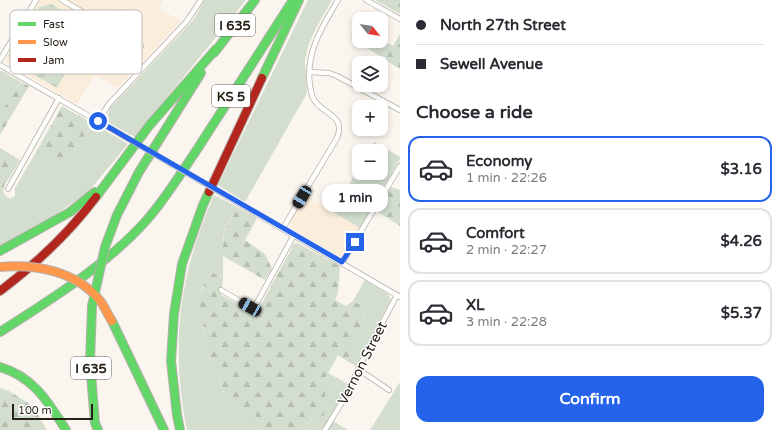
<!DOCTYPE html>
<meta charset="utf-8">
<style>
:root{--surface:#fff;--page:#f7f7f7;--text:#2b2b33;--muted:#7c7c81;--line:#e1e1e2;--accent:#2563eb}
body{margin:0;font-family:"Varela Round",sans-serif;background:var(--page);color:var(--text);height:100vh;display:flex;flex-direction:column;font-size:15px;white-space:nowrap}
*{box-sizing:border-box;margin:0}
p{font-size:13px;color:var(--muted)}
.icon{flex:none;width:22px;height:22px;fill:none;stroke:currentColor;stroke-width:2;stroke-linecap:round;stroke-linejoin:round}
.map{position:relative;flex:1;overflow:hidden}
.details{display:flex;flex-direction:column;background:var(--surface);width:380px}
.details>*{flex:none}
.banner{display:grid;align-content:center;height:88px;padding:0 16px;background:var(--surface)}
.needle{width:26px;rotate:120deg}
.controls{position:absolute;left:352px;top:12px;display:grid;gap:8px}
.controls a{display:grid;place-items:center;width:36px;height:36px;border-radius:8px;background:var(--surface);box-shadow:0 2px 6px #0003;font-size:20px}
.scale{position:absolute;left:12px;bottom:10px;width:81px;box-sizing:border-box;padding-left:4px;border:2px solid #282117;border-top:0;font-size:11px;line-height:14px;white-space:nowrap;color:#282117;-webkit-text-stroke:3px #fff;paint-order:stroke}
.end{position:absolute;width:18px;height:18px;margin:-9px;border:5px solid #2563eb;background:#fff;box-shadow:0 0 0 2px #fff}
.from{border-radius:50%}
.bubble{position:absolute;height:28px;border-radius:12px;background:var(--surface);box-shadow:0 2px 6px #0003;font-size:13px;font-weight:800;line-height:28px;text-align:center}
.car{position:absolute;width:12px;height:24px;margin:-12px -6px;border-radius:5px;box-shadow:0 0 3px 1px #0007;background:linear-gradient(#222 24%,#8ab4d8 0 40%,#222 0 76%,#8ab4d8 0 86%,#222 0)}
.banner b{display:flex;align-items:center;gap:14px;height:38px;font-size:15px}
.banner b+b{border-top:1px solid var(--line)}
.banner i{width:10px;height:10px;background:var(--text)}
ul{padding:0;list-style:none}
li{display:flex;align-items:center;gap:12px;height:66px;margin:0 8px 6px;padding:0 8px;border:2px solid var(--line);border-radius:12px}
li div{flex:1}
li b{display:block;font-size:15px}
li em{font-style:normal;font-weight:800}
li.active{border-color:var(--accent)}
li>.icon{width:36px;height:36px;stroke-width:1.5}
h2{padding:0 16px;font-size:18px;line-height:48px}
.primary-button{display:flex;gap:8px;margin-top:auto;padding:8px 16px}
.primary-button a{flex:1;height:46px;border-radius:12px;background:var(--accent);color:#fff;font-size:16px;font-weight:800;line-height:46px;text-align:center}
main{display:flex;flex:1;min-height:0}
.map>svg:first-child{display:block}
.built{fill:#fbeddc}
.green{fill:#d3decf}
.forest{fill:url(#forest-firs)}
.park{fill:url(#park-tufts)}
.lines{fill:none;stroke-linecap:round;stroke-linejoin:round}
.street-casing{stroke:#b5b0a9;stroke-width:6}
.fast-casing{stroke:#b5b0a9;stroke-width:10}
.jam-casing{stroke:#b5b0a9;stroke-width:10}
.street{stroke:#fefefd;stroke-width:4.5}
.fast{stroke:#63d668;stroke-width:8}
.jam{stroke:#b3261e;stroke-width:8}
.street-bridge-casing{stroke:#b5b0a9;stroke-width:6;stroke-linecap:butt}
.fast-bridge-casing{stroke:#b5b0a9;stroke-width:10;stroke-linecap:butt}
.slow-bridge-casing{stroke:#b5b0a9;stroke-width:10;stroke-linecap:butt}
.street-bridge{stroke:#fefefd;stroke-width:4.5}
.fast-bridge{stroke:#63d668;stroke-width:8}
.slow-bridge{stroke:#ff974d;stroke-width:8}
.route{stroke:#2563eb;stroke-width:5}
.labels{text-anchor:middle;stroke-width:3;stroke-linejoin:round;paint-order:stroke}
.shield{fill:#fff;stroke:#68645d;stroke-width:1}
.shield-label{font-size:13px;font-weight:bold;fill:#282117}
.street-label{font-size:14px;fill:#282117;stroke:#fff}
.key{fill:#fff;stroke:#bebcb9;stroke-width:1}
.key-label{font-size:11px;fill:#282117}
</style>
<main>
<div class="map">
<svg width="400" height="430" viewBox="0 0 400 430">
<defs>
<pattern id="forest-firs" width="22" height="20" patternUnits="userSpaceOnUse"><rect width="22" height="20" fill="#d3decf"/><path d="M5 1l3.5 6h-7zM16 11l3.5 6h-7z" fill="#b5beb1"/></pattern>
<pattern id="park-tufts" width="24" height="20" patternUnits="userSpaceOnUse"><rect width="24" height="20" fill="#d3decf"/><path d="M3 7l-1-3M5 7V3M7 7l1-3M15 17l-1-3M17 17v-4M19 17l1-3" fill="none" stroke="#b5beb1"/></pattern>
</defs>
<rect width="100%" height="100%" fill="#faf5ef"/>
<path class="built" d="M40 0H163L159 8 181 21 118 88 95 75 77 104 6 63V58Z
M306 196 360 228 343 256 340 257 337 256 291 228 290 222Z"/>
<path class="green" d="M205 0H246L135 137 111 124 106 119 111 107 186 28 194 19Z
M308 0H332L316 28 308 46 305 60 307 93 245 202 218 185Z
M0 71H2L21 82 0 113Z
M92 123 128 144 88 192 55 215 0 246V205L6 196 10 199 15 196V188L36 152 63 167Z
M374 142 400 157V159L360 228 333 212 359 167V173H381V151H369Z
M214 195 239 208 227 224 223 237V279L212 272 198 296 204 315 203 340 227 400 250 412 257 420 261 430H187C170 345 179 275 214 195Z
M365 280 388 294 391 299 356 366 347 361 359 336 366 308 353 301Z
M328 373 348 384 345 393 328 421H333L348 430H304L313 417Z
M400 382V430H370Z"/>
<path class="forest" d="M375 0H400V14Z
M358 26 359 27V41H381V39L393 46 400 34V69L351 38Z
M21 82 29 86 0 135V113Z
M62 106 92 123 63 167 36 152Z
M0 148 20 160 8 180 5 183 3 192 6 196 0 205Z
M391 187 400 190V226L378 212V208Z
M239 208 257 218 245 240 265 254 272 269 265 280 223 256C223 230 224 228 239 208Z
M297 243 340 266 338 293 335 300 346 306 353 301 366 308 359 336 347 361 338 355 326 377 324 416 313 417 304 430H261L257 420 250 412 227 400 203 340 204 315 197 309 198 296 204 287V276L212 272 223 279 221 295 254 313 257 312 294 244Z
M0 388 9 391 33 406 47 430H0Z"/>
<path class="park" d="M51 4 92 27 57 88 10 61 11 58 8 57 12 50 17 47 39 7Z
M123 9 129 12 130 15 125 27 122 28 108 20 107 19 112 10Z"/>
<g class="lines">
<g class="street-casing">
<path id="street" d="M62 0 141 46
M366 0 400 19
M0 60 36 0
M0 65 108 127
M309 72 329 73 337 76 400 110
M98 121 109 104 187 21 201 0
M8 189 59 98
M238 203 400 297
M283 228 337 138C347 114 320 114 313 98 311 94 311 90 310 86 305 53 322 27 338 0
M342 263 400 166
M221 290 250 307 254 308 294 235
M358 369 389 390
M325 430 344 399 358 369 397 295"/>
</g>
<g class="fast-casing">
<path id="fast" d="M214 53 255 0
M262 78 299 0
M96 197 149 126 216 49
M117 215 139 172 201 73
M0 251 70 212 95 192
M92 306 90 362 95 423 98 430
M112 321 164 430
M0 332C51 299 104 267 145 222 165 200 181 173 198 148 230 99 261 49 293 0
M0 367C34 377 48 402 66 430
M180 430 177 415 171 361 174 314 182 264 203 205 209 192"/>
</g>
<g class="jam-casing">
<path id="jam" d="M209 192 262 78
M0 291C36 264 69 233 96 197"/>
</g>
<use href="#street" class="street"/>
<use href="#fast" class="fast"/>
<use href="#jam" class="jam"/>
<g class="street-bridge-casing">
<path id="street-bridge" d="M108 127 238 203"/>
</g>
<g class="fast-bridge-casing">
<path id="fast-bridge" d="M92 306 105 247 117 215"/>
</g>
<g class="slow-bridge-casing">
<path id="slow-bridge" d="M0 267C37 264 77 271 101 302 105 308 108 315 112 321"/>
</g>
<use href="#street-bridge" class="street-bridge"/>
<use href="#fast-bridge" class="fast-bridge"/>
<use href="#slow-bridge" class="slow-bridge"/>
</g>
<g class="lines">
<path class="route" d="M98 121 342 262 355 242"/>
</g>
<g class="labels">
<g class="shield">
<rect x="215" y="14" width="40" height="22" rx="3"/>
<rect x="212" y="85" width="38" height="22" rx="3"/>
<rect x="71" y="357" width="40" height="22" rx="3"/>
</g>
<g class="shield-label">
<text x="235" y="30">I 635</text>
<text x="231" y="101">KS 5</text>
<text x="91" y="373">I 635</text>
</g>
<g class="street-label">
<text transform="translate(362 363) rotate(-63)" y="5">Vernon Street</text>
</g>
</g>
<rect x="10" y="10" width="132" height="64" rx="6" class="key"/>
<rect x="18" y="22" width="18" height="4" fill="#63d668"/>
<rect x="18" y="40" width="18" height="4" fill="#ff974d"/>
<rect x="18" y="58" width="18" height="4" fill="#b3261e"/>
<g class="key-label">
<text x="43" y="28">Fast</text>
<text x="43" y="46">Slow</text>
<text x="43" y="64">Jam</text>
</g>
</svg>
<div class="controls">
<a><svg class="needle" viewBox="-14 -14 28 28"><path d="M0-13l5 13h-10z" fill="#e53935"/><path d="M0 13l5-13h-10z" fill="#7c7c81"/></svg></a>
<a><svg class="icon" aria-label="layers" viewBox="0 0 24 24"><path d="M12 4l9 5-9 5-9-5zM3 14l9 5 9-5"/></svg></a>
<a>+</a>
<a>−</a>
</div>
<div class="scale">100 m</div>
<i class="end from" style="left:98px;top:121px"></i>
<i class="end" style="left:355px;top:242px"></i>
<div class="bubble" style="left:322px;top:184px;width:66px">1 min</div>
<i class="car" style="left:302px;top:197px;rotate:211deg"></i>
<i class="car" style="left:250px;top:307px;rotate:300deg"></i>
</div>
<section class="details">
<div class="banner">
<b><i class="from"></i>North 27th Street</b>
<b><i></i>Sewell Avenue</b>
</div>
<h2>Choose a ride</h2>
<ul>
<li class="active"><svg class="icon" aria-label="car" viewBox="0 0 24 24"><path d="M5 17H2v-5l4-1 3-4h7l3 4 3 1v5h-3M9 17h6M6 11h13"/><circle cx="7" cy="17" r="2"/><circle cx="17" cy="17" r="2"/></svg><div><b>Economy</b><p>1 min · 22:26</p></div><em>$3.16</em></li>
<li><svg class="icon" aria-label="car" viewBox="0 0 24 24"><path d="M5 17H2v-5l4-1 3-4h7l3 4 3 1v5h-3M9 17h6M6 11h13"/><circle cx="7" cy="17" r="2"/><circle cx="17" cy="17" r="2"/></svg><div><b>Comfort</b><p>2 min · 22:27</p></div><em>$4.26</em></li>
<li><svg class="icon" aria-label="car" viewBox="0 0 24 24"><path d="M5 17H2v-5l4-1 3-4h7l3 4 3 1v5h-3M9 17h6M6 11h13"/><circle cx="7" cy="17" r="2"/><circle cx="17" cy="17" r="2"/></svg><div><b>XL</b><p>3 min · 22:28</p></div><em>$5.37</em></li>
</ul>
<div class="primary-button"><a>Confirm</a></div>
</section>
</main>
